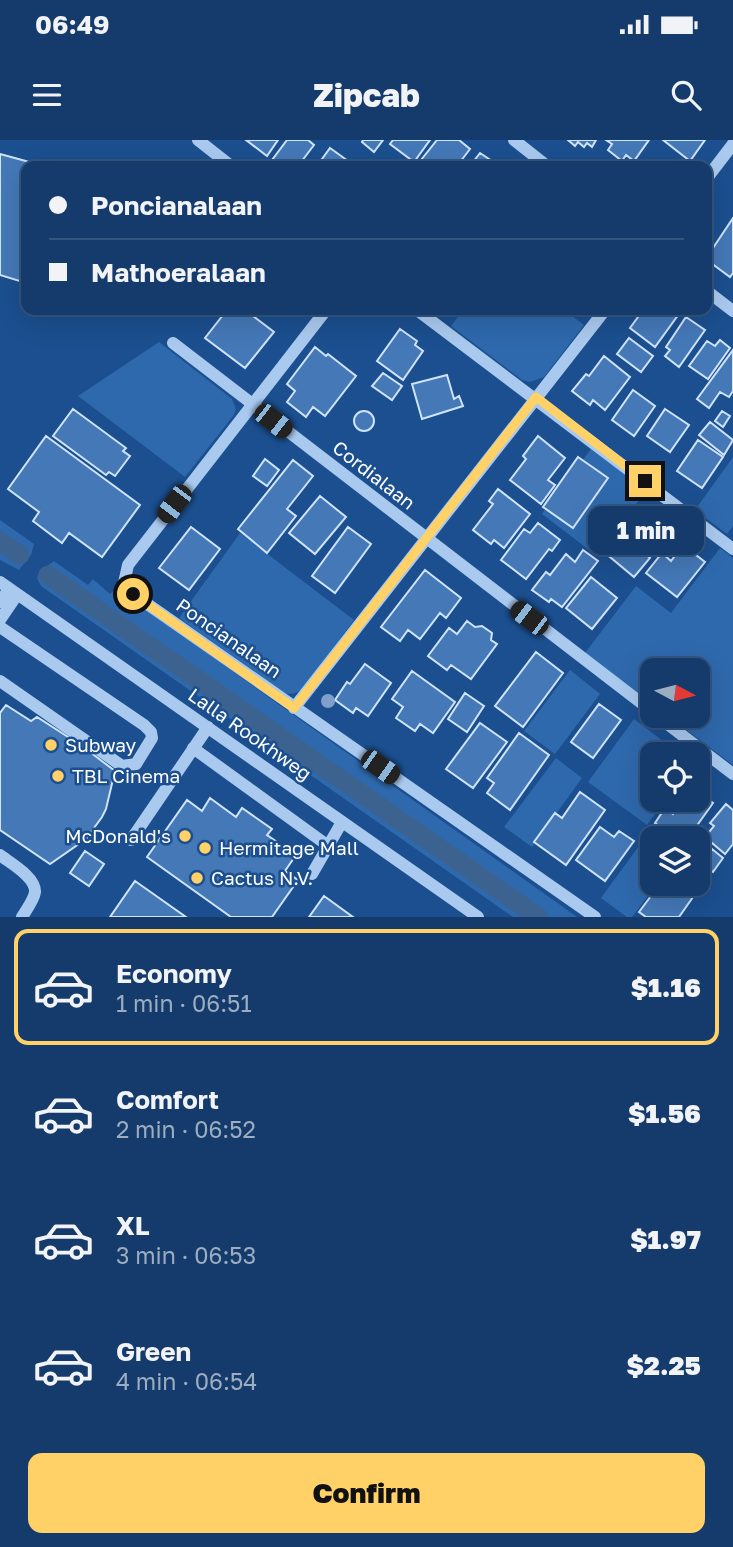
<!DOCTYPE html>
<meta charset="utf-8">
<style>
:root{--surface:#143b6b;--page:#1d4271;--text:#f1f3f6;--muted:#9dadc1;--line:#33557e;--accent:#ffd166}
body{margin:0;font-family:"Golos Text",sans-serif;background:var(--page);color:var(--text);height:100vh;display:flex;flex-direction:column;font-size:26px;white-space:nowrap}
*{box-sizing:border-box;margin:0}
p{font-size:23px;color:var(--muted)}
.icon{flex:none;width:38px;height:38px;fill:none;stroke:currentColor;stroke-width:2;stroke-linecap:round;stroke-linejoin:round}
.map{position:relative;height:777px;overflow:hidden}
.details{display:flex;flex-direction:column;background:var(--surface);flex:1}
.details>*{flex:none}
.guide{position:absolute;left:21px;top:21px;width:691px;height:154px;border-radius:14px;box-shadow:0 7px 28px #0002,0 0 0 2px var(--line);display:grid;align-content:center;height:154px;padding:0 28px;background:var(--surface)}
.needle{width:46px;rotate:97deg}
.buttons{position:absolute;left:640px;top:518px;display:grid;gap:14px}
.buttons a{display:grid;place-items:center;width:70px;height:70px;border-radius:14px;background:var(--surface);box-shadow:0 7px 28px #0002,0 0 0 2px var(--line);font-size:35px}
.end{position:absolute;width:32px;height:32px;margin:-16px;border:9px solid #ffd166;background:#111;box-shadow:0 0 0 4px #111}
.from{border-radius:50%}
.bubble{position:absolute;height:49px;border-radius:14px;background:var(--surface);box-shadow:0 7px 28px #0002,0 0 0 2px var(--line);font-size:23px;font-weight:800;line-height:49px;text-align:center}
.car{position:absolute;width:21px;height:42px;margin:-21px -10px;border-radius:9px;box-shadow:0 0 5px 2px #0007;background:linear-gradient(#222 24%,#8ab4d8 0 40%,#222 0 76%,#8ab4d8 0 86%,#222 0)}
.guide b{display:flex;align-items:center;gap:24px;height:66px;font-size:26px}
.guide b+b{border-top:2px solid var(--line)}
.guide i{width:18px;height:18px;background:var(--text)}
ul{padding:12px 0 0;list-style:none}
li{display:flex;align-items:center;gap:21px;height:116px;margin:0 14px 10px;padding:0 14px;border:4px solid transparent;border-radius:14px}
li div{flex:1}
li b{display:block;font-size:26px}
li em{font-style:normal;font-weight:800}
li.selected{border-color:var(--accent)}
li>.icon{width:63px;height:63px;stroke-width:1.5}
.primary-button{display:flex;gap:14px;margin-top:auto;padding:14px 28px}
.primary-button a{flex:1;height:80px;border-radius:14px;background:var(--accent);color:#111;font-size:28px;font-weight:800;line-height:80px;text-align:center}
.status{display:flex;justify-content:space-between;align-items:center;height:49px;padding:0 35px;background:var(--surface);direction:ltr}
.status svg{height:19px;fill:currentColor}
header{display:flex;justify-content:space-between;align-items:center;height:91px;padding:0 28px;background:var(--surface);font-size:32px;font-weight:800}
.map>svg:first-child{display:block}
.green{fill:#2e69ad}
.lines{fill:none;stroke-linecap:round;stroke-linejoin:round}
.canal{stroke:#3c6290;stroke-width:19}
.building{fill:#4478b7;stroke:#cfe3fa;stroke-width:2}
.minor{stroke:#a9c9ee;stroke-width:12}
.tree{fill:#7ea0ca}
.route{stroke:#ffd166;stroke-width:9}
.poi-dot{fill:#ffd166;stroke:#1b4f8f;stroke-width:2.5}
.labels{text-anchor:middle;stroke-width:5;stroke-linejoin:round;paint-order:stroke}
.street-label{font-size:19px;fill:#fff;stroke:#1b4f8f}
.poi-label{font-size:19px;fill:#fff;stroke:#1b4f8f;text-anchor:start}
</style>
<div class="status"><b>06:49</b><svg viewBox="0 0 49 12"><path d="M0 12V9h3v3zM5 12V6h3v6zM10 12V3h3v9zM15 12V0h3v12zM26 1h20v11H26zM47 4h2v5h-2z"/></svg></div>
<header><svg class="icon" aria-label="menu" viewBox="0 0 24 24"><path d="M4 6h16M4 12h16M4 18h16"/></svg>Zipcab<svg class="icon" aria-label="search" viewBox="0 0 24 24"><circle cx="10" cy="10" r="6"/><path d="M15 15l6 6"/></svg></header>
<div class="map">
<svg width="733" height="777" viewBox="0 0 733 777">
<rect width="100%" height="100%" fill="#1b4f8f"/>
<path class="green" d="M463 170H564L584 185 544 237 530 242 522 240 451 186Z
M159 202 232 259 236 269 234 275 185 337 78 256Z
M591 309 646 351 597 416 542 374Z
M733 317V386L727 394 695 370Z
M0 380 34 404 31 415 19 430 0 420Z
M240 393 354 480 304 548C296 553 292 556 283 552L179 478Z
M720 408 733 418V625L668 576H698V530H653V565L585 513 636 446 671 473Z
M54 421 88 445 93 439 110 454 119 445 124 454 577 777H513L41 446 37 438 39 432Z
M570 530 600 554 555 614 524 591Z
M634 579 680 614H653V660H665L647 685 588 642Z
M556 618 582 638 532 707 504 687Z
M649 692 658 698H653V744H657L632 777H627L601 758Z"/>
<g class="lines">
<path class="canal" d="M0 401 20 415
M48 435 538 777"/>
</g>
<path class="building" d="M246 0H278L267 16Z
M287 0H308L314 5 298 26H280L272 20Z
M363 0H383L374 12 362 2Z
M393 0H430L414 22 390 4Z
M437 0H459L470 9 457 26H429L421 20Z
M568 0H596L592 7 587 3 584 7 578 2 575 6Z
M606 0H649L634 21 626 15 622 21 608 10 612 4Z
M663 0H705L690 21Z
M330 8 355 26H317Z
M480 13 492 21 489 25 491 26H470Z
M0 14 44 26H26V143L0 135Z
M733 78V133L730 137 707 120V117Z
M227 170H245L274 192 245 228 205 198Z
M637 170H679L681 171 655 207 630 188 638 177 634 174Z
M686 177 705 190 679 227 665 216 670 210 666 207Z
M400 189 417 201 415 205 423 211 403 240 377 221Z
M629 198 653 216 641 232 617 214Z
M720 200 730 208 708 239 689 226 707 201 715 206Z
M315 207 326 216 328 214 356 236 325 276 313 267 306 277 287 262 295 251 287 244Z
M733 210V251L729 257 720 252 709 268 697 259Z
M604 216 630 237 605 270 593 260 590 265 572 251 586 234 589 236Z
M383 233 402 246 392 260 372 246Z
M447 235 454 259 459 256 463 266 422 279 412 244Z
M633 250 655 266 634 296 612 280Z
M73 269 126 308 123 311 130 316 115 336 109 332 106 335 53 296Z
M665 269 689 285 670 312 647 296Z
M722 271 730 276 723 287 715 281Z
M354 281a10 10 0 1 1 20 0a10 10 0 1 1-20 0Z
M710 282 733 300 724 315 699 295Z
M46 296 140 365 102 417 69 393 62 403 33 381 39 372 8 349Z
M538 296 565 318 548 340 555 345 541 364 510 340 526 319 523 316Z
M698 300 723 317 702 348 677 331Z
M578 317 608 338 573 388 543 367Z
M265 319 279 330 267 346 253 336Z
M293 320 313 336 287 369 296 376 267 413 238 389Z
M498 349 530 374 504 408 494 400 491 404 473 390 493 364 489 361Z
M320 356 346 377 315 414 289 393Z
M631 379 648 392 636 407 650 418 634 437 604 412Z
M538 383 560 400 552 411 549 409 526 439 501 420 524 389 530 393Z
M191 387 220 409 189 450 159 428Z
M348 387 371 404 335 453 312 436Z
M683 405 705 422 677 457 646 433 662 413 671 421Z
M583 410 598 421 562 467 551 459 549 462 532 450 546 432 550 435 566 414 575 422Z
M425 430 461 458 446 478 440 473 420 499 408 490 400 501 381 487Z
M591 437 617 458 592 489 566 468Z
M467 481 475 487 482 486 492 493 491 500 497 504 471 539 451 525 447 530 428 516 449 488 457 494Z
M536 512 563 533 523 587 495 566Z
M365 524 391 543 368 576 356 568 353 573 335 560 347 542 350 544Z
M412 531 455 562 433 593 420 584 415 591 396 578 403 567 392 559Z
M465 553 484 566 467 592 448 579Z
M599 564 621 580 593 618 571 602Z
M6 565 31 581 37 577 82 606 115 631 106 669 102 677 86 699 50 724 0 690V573Z
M480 583 507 602 473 648 446 629Z
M519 593 549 615 510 670 487 653 494 643 487 638Z
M698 647 707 653 705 657 713 663 696 687 698 689 693 697 687 693 683 698H676L655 683 665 668 673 674 683 660H698Z
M580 652 605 670 566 725 534 702 555 673 562 678Z
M210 658 236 677 242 668 272 689 267 695 296 715 285 731 298 740 272 777H231L147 717 187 660 202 671Z
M726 664 733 670V704L725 714 705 697 714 686 710 683Z
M600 687 614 697 619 691 634 701 605 741 576 720Z
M712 709 723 718 713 732 701 724Z
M85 711 104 724 89 746 70 733Z
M135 741 186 777H110Z
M660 744H695L700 747 679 777H646L639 772Z
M324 756 353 777H309Z"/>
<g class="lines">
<path class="minor" d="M198 0 231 26
M514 0 547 26
M707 38 733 4
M707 151 733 171
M326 170 128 425 124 443 133 454 595 777
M417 170 733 409
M173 203 653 572
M0 442 478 777
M0 462 9 449
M0 480 17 455
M0 487 144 585 151 592 152 598 136 624 122 626 0 541
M294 568 605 170
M657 576 733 634
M193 608 327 705
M131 700 208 587
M0 715C10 723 36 737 35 752 34 760 26 770 22 777
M312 734 342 682"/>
</g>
<circle class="tree" cx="328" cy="561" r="7"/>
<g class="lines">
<path class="route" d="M133 454 294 568 536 257 645 341"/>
</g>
<g class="poi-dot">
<circle cx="51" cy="605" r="7"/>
<circle cx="58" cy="636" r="7"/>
<circle cx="185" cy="696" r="7"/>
<circle cx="205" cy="708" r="7"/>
<circle cx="197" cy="738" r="7"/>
</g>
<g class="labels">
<g class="street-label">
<text transform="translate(374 335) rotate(38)" y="7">Cordialaan</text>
<text transform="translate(229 498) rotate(35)" y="7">Poncianalaan</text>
<text transform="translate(250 594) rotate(35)" y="7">Lalla Rookhweg</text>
</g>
<g class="poi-label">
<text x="65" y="612">Subway</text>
<text x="72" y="643">TBL Cinema</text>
<text x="171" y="703" text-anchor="end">McDonald's</text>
<text x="219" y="715">Hermitage Mall</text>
<text x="211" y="745">Cactus N.V.</text>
</g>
</g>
</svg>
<div class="buttons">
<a><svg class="needle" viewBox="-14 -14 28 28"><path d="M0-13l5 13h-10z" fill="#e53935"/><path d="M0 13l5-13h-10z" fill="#9dadc1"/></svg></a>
<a><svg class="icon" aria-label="locate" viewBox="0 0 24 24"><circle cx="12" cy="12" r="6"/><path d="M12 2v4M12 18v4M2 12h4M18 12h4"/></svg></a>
<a><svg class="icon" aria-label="layers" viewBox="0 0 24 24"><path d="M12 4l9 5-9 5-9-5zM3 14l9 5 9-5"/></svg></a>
</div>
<i class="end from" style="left:133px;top:454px"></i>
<i class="end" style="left:645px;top:341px"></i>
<div class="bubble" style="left:588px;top:366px;width:116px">1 min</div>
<i class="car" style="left:273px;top:281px;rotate:128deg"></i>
<i class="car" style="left:174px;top:364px;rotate:217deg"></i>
<i class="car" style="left:529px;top:478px;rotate:307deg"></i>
<i class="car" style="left:380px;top:627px;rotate:125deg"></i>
<div class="guide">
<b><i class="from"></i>Poncianalaan</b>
<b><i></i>Mathoeralaan</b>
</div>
</div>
<section class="details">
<ul>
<li class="selected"><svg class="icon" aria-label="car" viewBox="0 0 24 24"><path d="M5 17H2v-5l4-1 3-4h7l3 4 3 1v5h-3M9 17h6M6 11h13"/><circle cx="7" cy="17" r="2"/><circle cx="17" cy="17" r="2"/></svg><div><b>Economy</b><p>1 min · 06:51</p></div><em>$1.16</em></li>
<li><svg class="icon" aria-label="car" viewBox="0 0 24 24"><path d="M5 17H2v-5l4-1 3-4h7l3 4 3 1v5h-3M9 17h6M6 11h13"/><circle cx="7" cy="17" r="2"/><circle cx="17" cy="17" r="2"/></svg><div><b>Comfort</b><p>2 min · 06:52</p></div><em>$1.56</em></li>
<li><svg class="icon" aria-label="car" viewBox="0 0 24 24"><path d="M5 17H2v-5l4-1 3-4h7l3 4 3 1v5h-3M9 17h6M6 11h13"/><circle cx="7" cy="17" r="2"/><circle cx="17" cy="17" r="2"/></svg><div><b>XL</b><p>3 min · 06:53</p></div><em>$1.97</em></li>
<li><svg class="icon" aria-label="car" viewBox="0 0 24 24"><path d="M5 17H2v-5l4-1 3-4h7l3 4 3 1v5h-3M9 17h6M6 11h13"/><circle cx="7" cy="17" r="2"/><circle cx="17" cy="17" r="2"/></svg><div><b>Green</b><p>4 min · 06:54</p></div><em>$2.25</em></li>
</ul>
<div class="primary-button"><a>Confirm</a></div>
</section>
